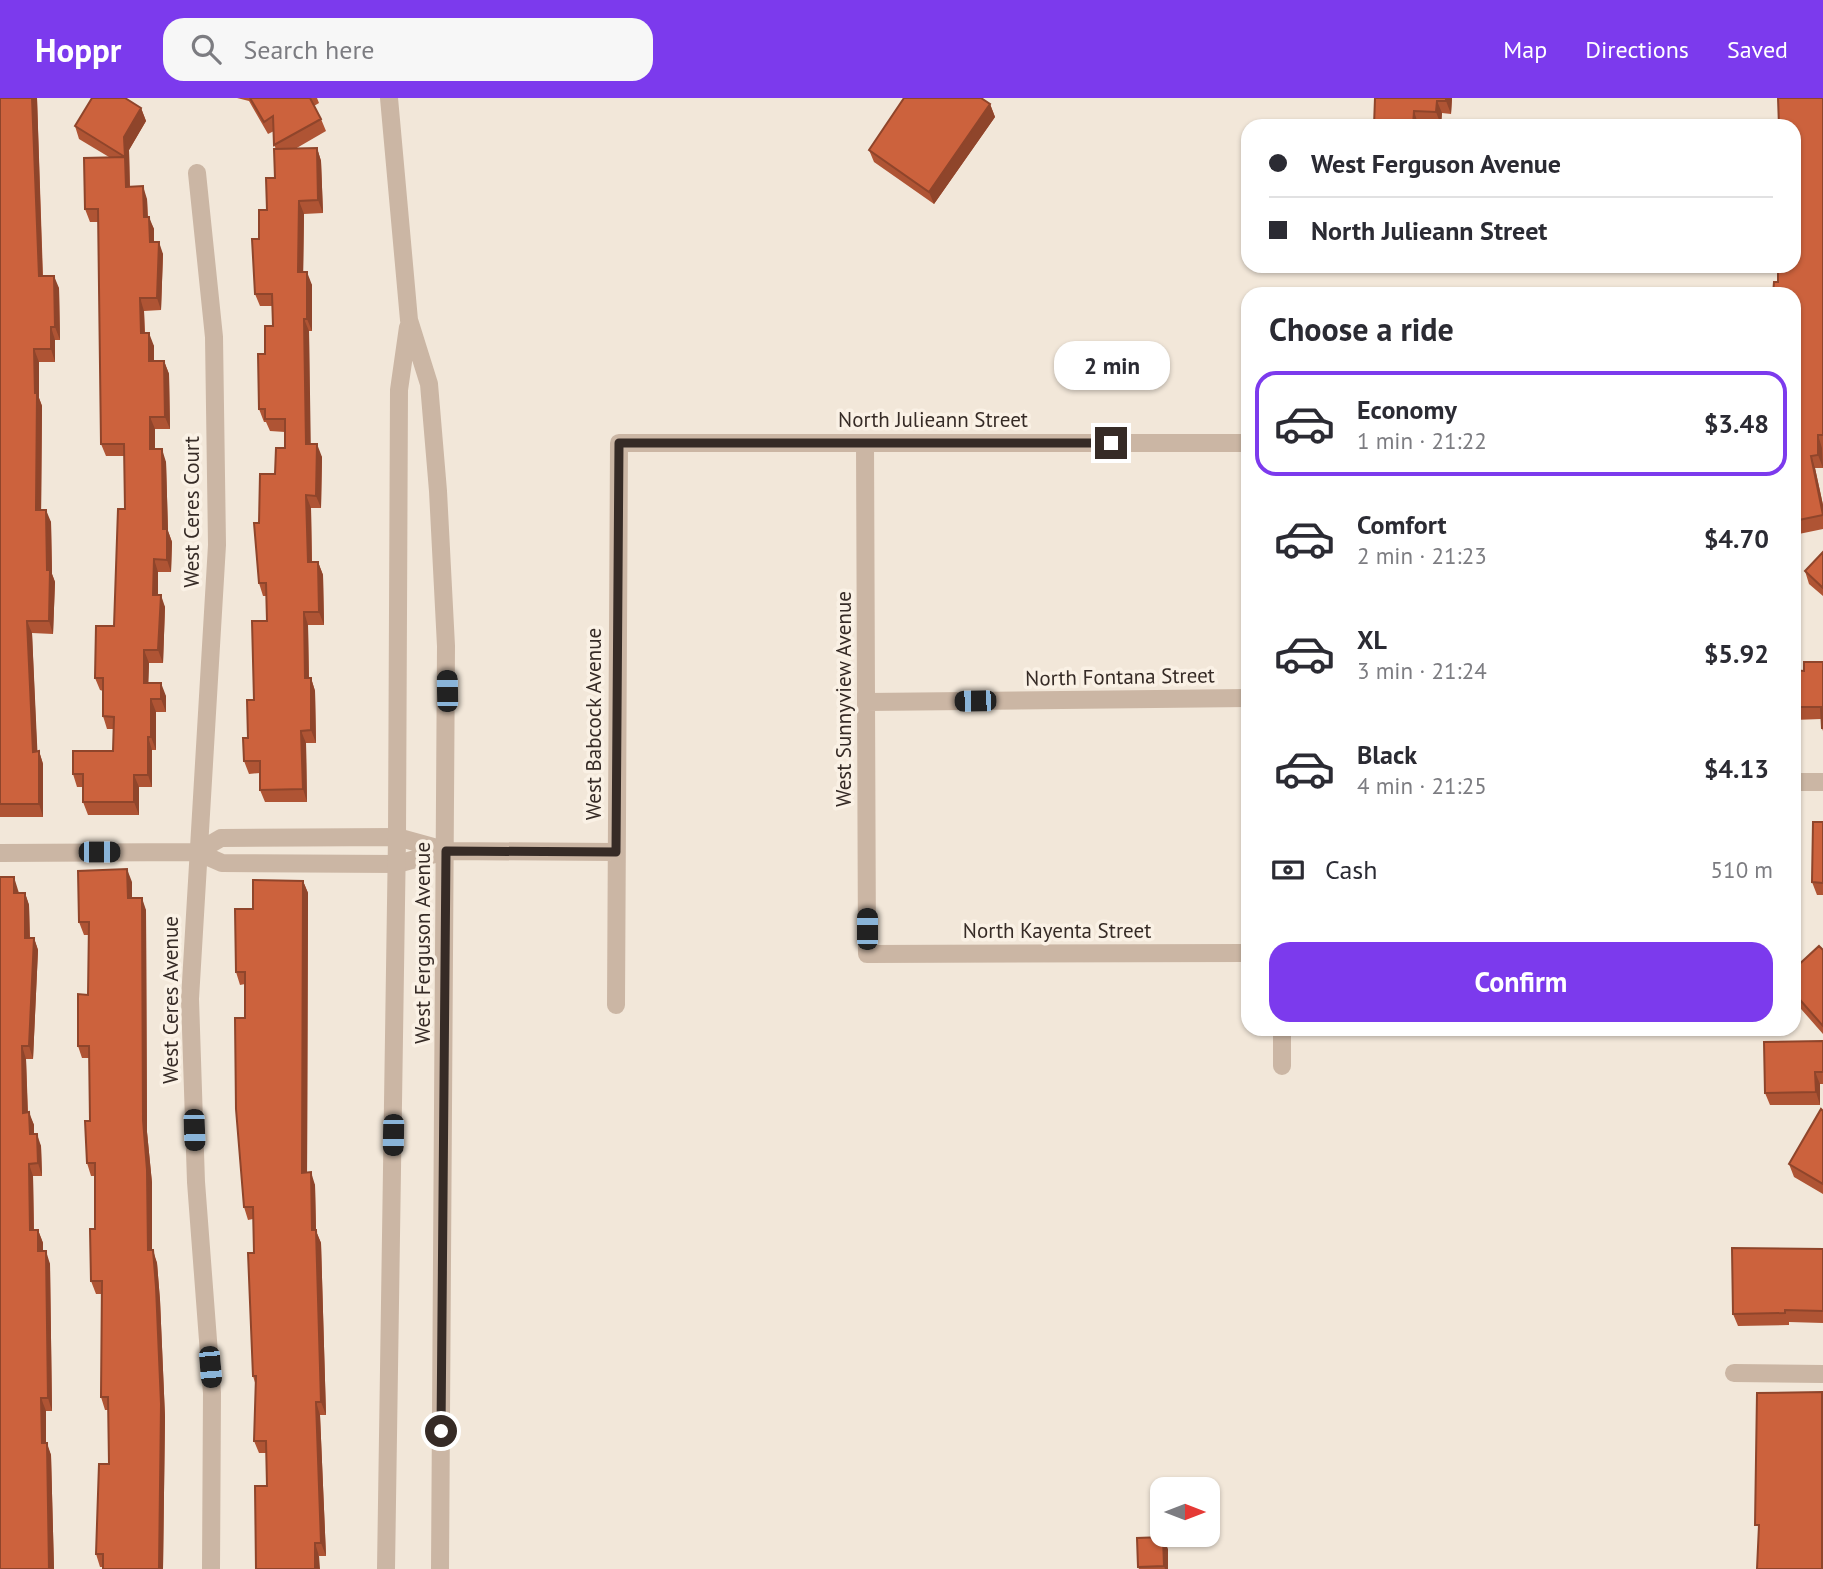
<!DOCTYPE html>
<meta charset="utf-8">
<style>
:root{--surface:#fff;--page:#f7f7f7;--text:#2b2b33;--muted:#7c7c81;--line:#e1e1e2;--accent:#7c3aed}
body{margin:0;font-family:"PT Sans",sans-serif;background:var(--page);color:var(--text);height:100vh;display:flex;flex-direction:column;font-size:26px;white-space:nowrap}
*{box-sizing:border-box;margin:0}
p{font-size:23px;color:var(--muted)}
.icon{flex:none;width:38px;height:38px;fill:none;stroke:currentColor;stroke-width:2;stroke-linecap:round;stroke-linejoin:round}
.map{position:relative;flex:1;overflow:hidden}
.details{position:absolute;left:1241px;top:189px;width:560px;height:749px;display:flex;flex-direction:column;background:var(--surface);border-radius:21px;box-shadow:0 2px 5px #0004}
.details>*{flex:none}
.top-card{position:absolute;left:1241px;top:21px;width:560px;height:154px;border-radius:21px;box-shadow:0 2px 5px #0004;display:grid;align-content:center;height:154px;padding:0 28px;background:var(--surface)}
.needle{width:46px;rotate:90deg}
.tools{position:absolute;left:1150px;top:1379px;display:grid;gap:14px}
.tools a{display:grid;place-items:center;width:70px;height:70px;border-radius:14px;background:var(--surface);box-shadow:0 2px 5px #0004;font-size:35px}
.end{position:absolute;width:32px;height:32px;margin:-16px;border:9px solid #362b26;background:#fff;box-shadow:0 0 0 4px #fff}
.from{border-radius:50%}
.bubble{position:absolute;height:49px;border-radius:21px;background:var(--surface);box-shadow:0 2px 5px #0004;font-size:23px;font-weight:700;line-height:49px;text-align:center}
.car{position:absolute;width:21px;height:42px;margin:-21px -10px;border-radius:9px;box-shadow:0 0 5px 2px #0007;background:linear-gradient(#222 24%,#8ab4d8 0 40%,#222 0 76%,#8ab4d8 0 86%,#222 0)}
.top-card b{display:flex;align-items:center;gap:24px;height:66px;font-size:26px}
.top-card b+b{border-top:2px solid var(--line)}
.top-card i{width:18px;height:18px;background:var(--text)}
ul{padding:0;list-style:none}
li{display:flex;align-items:center;gap:21px;height:105px;margin:0 14px 10px;padding:0 14px;border:4px solid transparent;border-radius:21px}
li div{flex:1}
li b{display:block;font-size:26px}
li em{font-style:normal;font-weight:700}
li.on{border-color:var(--accent)}
li>.icon{width:63px;height:63px;stroke-width:1.5}
h2{padding:0 28px;font-size:32px;line-height:84px}
.pay{display:flex;align-items:center;gap:18px;height:77px;padding:0 28px;font-size:26px}
.pay p{margin-inline-start:auto}
.button{display:flex;gap:14px;margin-top:auto;padding:14px 28px}
.button a{flex:1;height:80px;border-radius:21px;background:var(--accent);color:#fff;font-size:28px;font-weight:700;line-height:80px;text-align:center}
header{display:flex;align-items:center;gap:42px;box-sizing:border-box;height:98px;padding:0 35px;background:var(--accent);color:#fff}
header strong{font-size:33px}
nav{display:flex;gap:38px;margin-inline-start:auto;font-size:24px}
.search{width:490px;height:63px;background:var(--page);display:flex;align-items:center;gap:18px;box-sizing:border-box;padding:0 24px;border-radius:21px;color:var(--muted);font-size:26px}
.map>svg:first-child{display:block}
.lines{fill:none;stroke-linecap:round;stroke-linejoin:round}
.minor{stroke:#cbb6a4;stroke-width:18}
.tertiary{stroke:#cbb6a4;stroke-width:18}
.wall{fill:#af5434}
.shaded-wall{fill:#8f452b}
.building{fill:#cc623d;stroke:#8f452b;stroke-width:2}
.route{stroke:#362b26;stroke-width:9}
.labels{text-anchor:middle;stroke-width:7;stroke-linejoin:round;paint-order:stroke}
.street-label{font-size:21px;fill:#362b26;stroke:#faf1e5}
</style>
<header>
<strong>Hoppr</strong>
<div class="search"><svg class="icon" aria-label="search" viewBox="0 0 24 24"><circle cx="10" cy="10" r="6"/><path d="M15 15l6 6"/></svg>Search here</div>
<nav><a>Map</a><a>Directions</a><a>Saved</a></nav>
</header>
<div class="map">
<svg width="1823" height="1471" viewBox="0 0 1823 1471">
<rect width="100%" height="100%" fill="#f2e7d9"/>
<g class="lines">
<path class="minor" d="M197 75 214 239 217 447 190 901 196 1084 212 1295 211 1471
M865 345 867 856 1248 855
M866 604 1248 600
M1794 684H1823
M197 754 221 740 397 739 444 752
M0 755 197 754 222 765 397 766 446 753 616 754
M616 907 619 345H1248
M1282 931V968
M1734 1275 1823 1276"/>
<path class="tertiary" d="M389 0 409 222 429 286 438 393 446 548 440 1471
M386 1471 397 739 399 292 408 229"/>
</g>
<path class="wall" d="M0 0H37L43 178 59 190 60 242H55V264H39V300L42 308 41 412 51 424 52 476 55 484 53 536 32 535 37 654 39 653 43 666V719H0Z
M237 0H317L319 5 314 8 321 21 326 33 295 51 317 50 321 63 323 115 304 116 303 174 312 187V233H309L310 346 322 359 321 410H311L312 464H318L323 477 324 527H308L309 580H311L315 593 316 645H306L307 704H265L260 692V675L249 676 244 663 267 523 266 498H263L259 485V425L275 376 285 350V334L270 333 266 324H264L259 311 265 256 273 228 272 208H260L255 196 259 141 267 112 275 80 276 51 274 47V33L268 36 249 3Z
M1375 0H1452L1451 16 1442 15 1441 27 1418 26V28H1374Z
M1823 0V370H1815L1823 407V431L1794 437V196L1778 184 1794 168Z
M990 6 995 19 934 106 874 64 869 52Z
M141 10 146 23 129 52 130 89 147 101 148 119 154 131V144L163 156 161 212 144 213 145 235 154 248V263H164L169 276 170 331H155V351L166 364 168 433 172 444 171 474H158V497L165 509 163 565H149L148 585 166 598V614H156V652H152V689H139V717H88L83 704V689H77L73 676 113 653 114 631H107L103 618V593L100 592 95 580 114 528 125 411V358H106L101 346 98 124H90L85 111 109 59 79 41 75 28Z
M1823 454V498L1809 486 1805 473Z
M1823 564V633L1822 630 1821 621 1794 622V572L1804 573Z
M1823 724V797H1817L1812 784Z
M303 783 308 795 307 1075 315 1087 316 1133 321 1145 326 1317H320L326 1458H319L267 1388 266 1355H259L254 1343 256 1288 253 1278V1121L248 1122 244 1109 245 886 240 887 236 874 253 811Z
M132 784V800L146 812 147 1034 152 1085V1152L157 1165 160 1202 165 1319 163 1471H103V1469H100L96 1456 109 1366 108 1312H105L101 1299 102 1196H96L91 1183 95 1131V1078H91L87 1065 90 1023 89 960H82L78 948 88 897 89 837H84L79 824Z
M18 792 19 795H25L29 807 30 840H34L38 852 33 961H26L28 1014 34 1027V1036L41 1048 42 1078H33L34 1132H38L43 1145V1153L50 1166 52 1313H46V1345L51 1357 54 1471H0Z
M1823 852V936L1794 903V871Z
M1823 943V986H1820V1007H1770L1765 995Z
M1823 1013V1096L1794 1079 1789 1066Z
M1823 1151V1225L1789 1224V1227L1738 1228 1733 1216Z
M1168 1451V1471H1139L1138 1469Z"/>
<path class="shaded-wall" d="M32 0H37L43 191 39 178Z
M1446 0H1452L1451 16 1446 3Z
M1437 3 1442 15 1441 27 1436 14Z
M990 6 995 19 934 106 929 94Z
M141 10 146 23 129 52 130 101 126 89 124 39Z
M1414 13 1418 26V28H1413Z
M317 50 321 63 323 115 318 102Z
M143 88 147 101 148 132 144 119Z
M299 103 304 116 303 187 298 174Z
M149 119 154 131V157L150 144Z
M159 144 163 156 161 212 157 200Z
M307 174 312 187V233L307 221Z
M54 178 59 190 60 242 55 229Z
M140 200 144 213 145 248 141 235Z
M304 221 309 233 311 359 306 346Z
M51 229 55 242V264L51 251Z
M149 235 154 248V276L149 263Z
M34 251 39 264V300L42 308 41 425 36 412Z
M164 263 169 276 170 331 165 319Z
M150 319 155 331V364L150 351Z
M1818 337 1822 350 1823 370 1818 357Z
M317 346 322 359 321 410 316 398Z
M162 351 166 364 168 433 172 444 171 474 167 462 163 431Z
M1811 358 1815 370 1823 407V417Z
M306 397 311 410 312 477 308 464Z
M46 412 51 424 52 476 55 484 53 536 49 523Z
M154 461 158 474V509L153 497Z
M318 464 323 477 324 527 319 514Z
M161 497 165 509 163 565 158 552Z
M304 514 308 527 309 593 305 580Z
M27 523 32 535 38 666 33 654Z
M144 552 149 565 148 598 144 585Z
M311 580 315 593 316 645 311 632Z
M161 585 166 598V614L161 601Z
M151 601 156 614V652L151 639Z
M301 633 306 645 307 704 303 691Z
M148 639 152 652V689L148 677Z
M39 653 43 666V719L39 706Z
M134 677 139 689V717L134 704Z
M127 771 132 784V813L128 800Z
M14 779 18 792 19 807 14 795Z
M303 783 308 795 307 1087 302 1075Z
M25 795 29 807 30 852 25 840Z
M142 800 146 812 147 1034 152 1085V1165L148 1152 143 1022Z
M34 840 38 852 33 961 29 948Z
M22 948 26 961 28 1027 23 1015Z
M1815 974 1820 986V1007L1816 994Z
M29 1014 34 1027V1049L30 1036Z
M37 1036 41 1048 42 1078 38 1065Z
M29 1066 33 1078 34 1145 30 1132Z
M311 1074 315 1087 316 1133 321 1145 326 1317 321 1304 312 1132Z
M38 1132 43 1145V1166L38 1153Z
M153 1152 157 1165 160 1202 165 1319 163 1471H159Z
M46 1153 50 1166 52 1313 48 1300Z
M1822 1294 1823 1298V1471H1822Z
M41 1300 46 1313V1358L42 1345Z
M316 1304 320 1317 326 1458 321 1445Z
M47 1345 51 1357 54 1471H49Z
M1163 1439 1168 1451V1471H1165L1164 1468Z
M315 1445 319 1458 320 1471H315Z"/>
<path class="building" d="M0 0H32L39 178H54L55 229H51V251H34L35 295H37L36 412H46L47 472H50L49 523H27L33 654 39 653V706H0Z
M92 0H125L141 10 124 39 125 59 75 28Z
M250 0H310L321 21 274 47 273 18 264 24Z
M904 0H981L990 6 929 94 869 52Z
M1375 0H1446V3H1437L1436 14 1414 13 1413 28H1374Z
M1778 0H1823V337H1818V357L1811 358 1823 417 1794 423V196H1773L1774 184H1778V168H1794V28H1779Z
M317 50 318 102 299 103 298 174H307V221H304L306 346H317L316 398 306 397 308 464H318L319 514H304L305 580H311V632L301 633 303 691 260 692V663H244L243 640H248L247 602H254L252 523H267L266 485H259L254 425H259L260 376H275L276 350H285V321H265V311H259L258 256H265V228H273L272 196H255L252 141H259V112H267L266 80H275L274 51Z
M125 59 126 89 143 88 144 119H149L150 144H159L157 200H140L141 235H149V263H164L165 319H150V351H162L163 431H167V462L154 461 153 497H161L158 552H144V585H161V601H151V639H148V677H134V704H83V676H73V653H113L114 619 103 618V580H95L96 528H114L118 411H125L124 346H101L98 111H85L84 60Z
M1823 454V490L1805 473Z
M1804 564H1823V630H1822L1821 609H1794V572L1804 573Z
M1813 724H1823V785L1812 784Z
M127 771 128 800H142L143 1022 147 1072 148 1152H153L156 1189 161 1306 159 1471H103V1456H96L99 1366H109L108 1299H101L102 1183H91L90 1131H95V1065H87L85 1023H90L89 948H78V896L88 897 89 824H79L78 773Z
M0 779H14V795H25V840H34L29 948H22L23 1015 29 1014 30 1036H37L38 1065 29 1066 30 1132H38V1153H46L48 1300H41L42 1345H47L49 1471H0Z
M253 782 303 783 302 1075 311 1074 312 1132H316L321 1304H316L321 1445H315V1471H256L255 1388H267L266 1343H254L256 1278H253L248 1155H254L253 1109H244L236 1011 235 920H245V874H236L235 811H253Z
M1819 848 1823 852V928L1794 895V871Z
M1823 943V974H1815L1816 994 1765 995 1764 944Z
M1821 1011 1823 1013V1086L1789 1066Z
M1732 1150 1823 1151V1213L1785 1212V1215L1733 1216Z
M1822 1294V1471H1757L1759 1427H1755L1757 1295Z
M1163 1439 1164 1468 1138 1469 1137 1440Z"/>
<g class="lines">
<path class="route" d="M441 1333 446 753 616 754 619 345H1111"/>
</g>
<g class="labels">
<g class="street-label">
<text x="933" y="329">North Julieann Street</text>
<text transform="translate(192 414) rotate(-90)" y="7">West Ceres Court</text>
<text transform="translate(1120 579) rotate(-1)" y="7">North Fontana Street</text>
<text transform="translate(844 601) rotate(-90)" y="7">West Sunnyview Avenue</text>
<text transform="translate(594 626) rotate(-90)" y="7">West Babcock Avenue</text>
<text x="1057" y="840">North Kayenta Street</text>
<text transform="translate(423 845) rotate(-90)" y="7">West Ferguson Avenue</text>
<text transform="translate(171 902) rotate(-90)" y="7">West Ceres Avenue</text>
</g>
</g>
</svg>
<div class="tools">
<a><svg class="needle" viewBox="-14 -14 28 28"><path d="M0-13l5 13h-10z" fill="#e53935"/><path d="M0 13l5-13h-10z" fill="#7c7c81"/></svg></a>
</div>
<i class="end from" style="left:441px;top:1333px"></i>
<i class="end" style="left:1111px;top:345px"></i>
<div class="bubble" style="left:1054px;top:243px;width:116px">2 min</div>
<i class="car" style="left:447px;top:593px;rotate:359deg"></i>
<i class="car" style="left:975px;top:603px;rotate:269deg"></i>
<i class="car" style="left:99px;top:754px;rotate:90deg"></i>
<i class="car" style="left:867px;top:831px;rotate:0deg"></i>
<i class="car" style="left:194px;top:1032px;rotate:178deg"></i>
<i class="car" style="left:393px;top:1037px;rotate:181deg"></i>
<i class="car" style="left:210px;top:1269px;rotate:175deg"></i>
<div class="top-card">
<b><i class="from"></i>West Ferguson Avenue</b>
<b><i></i>North Julieann Street</b>
</div>
<section class="details">
<h2>Choose a ride</h2>
<ul>
<li class="on"><svg class="icon" aria-label="car" viewBox="0 0 24 24"><path d="M5 17H2v-5l4-1 3-4h7l3 4 3 1v5h-3M9 17h6M6 11h13"/><circle cx="7" cy="17" r="2"/><circle cx="17" cy="17" r="2"/></svg><div><b>Economy</b><p>1 min · 21:22</p></div><em>$3.48</em></li>
<li><svg class="icon" aria-label="car" viewBox="0 0 24 24"><path d="M5 17H2v-5l4-1 3-4h7l3 4 3 1v5h-3M9 17h6M6 11h13"/><circle cx="7" cy="17" r="2"/><circle cx="17" cy="17" r="2"/></svg><div><b>Comfort</b><p>2 min · 21:23</p></div><em>$4.70</em></li>
<li><svg class="icon" aria-label="car" viewBox="0 0 24 24"><path d="M5 17H2v-5l4-1 3-4h7l3 4 3 1v5h-3M9 17h6M6 11h13"/><circle cx="7" cy="17" r="2"/><circle cx="17" cy="17" r="2"/></svg><div><b>XL</b><p>3 min · 21:24</p></div><em>$5.92</em></li>
<li><svg class="icon" aria-label="car" viewBox="0 0 24 24"><path d="M5 17H2v-5l4-1 3-4h7l3 4 3 1v5h-3M9 17h6M6 11h13"/><circle cx="7" cy="17" r="2"/><circle cx="17" cy="17" r="2"/></svg><div><b>Black</b><p>4 min · 21:25</p></div><em>$4.13</em></li>
</ul>
<div class="pay"><svg class="icon" aria-label="cash" viewBox="0 0 24 24"><path d="M3 7h18v10H3z"/><circle cx="12" cy="12" r="2"/></svg>Cash<p>510 m</p></div>
<div class="button"><a>Confirm</a></div>
</section>
</div>
